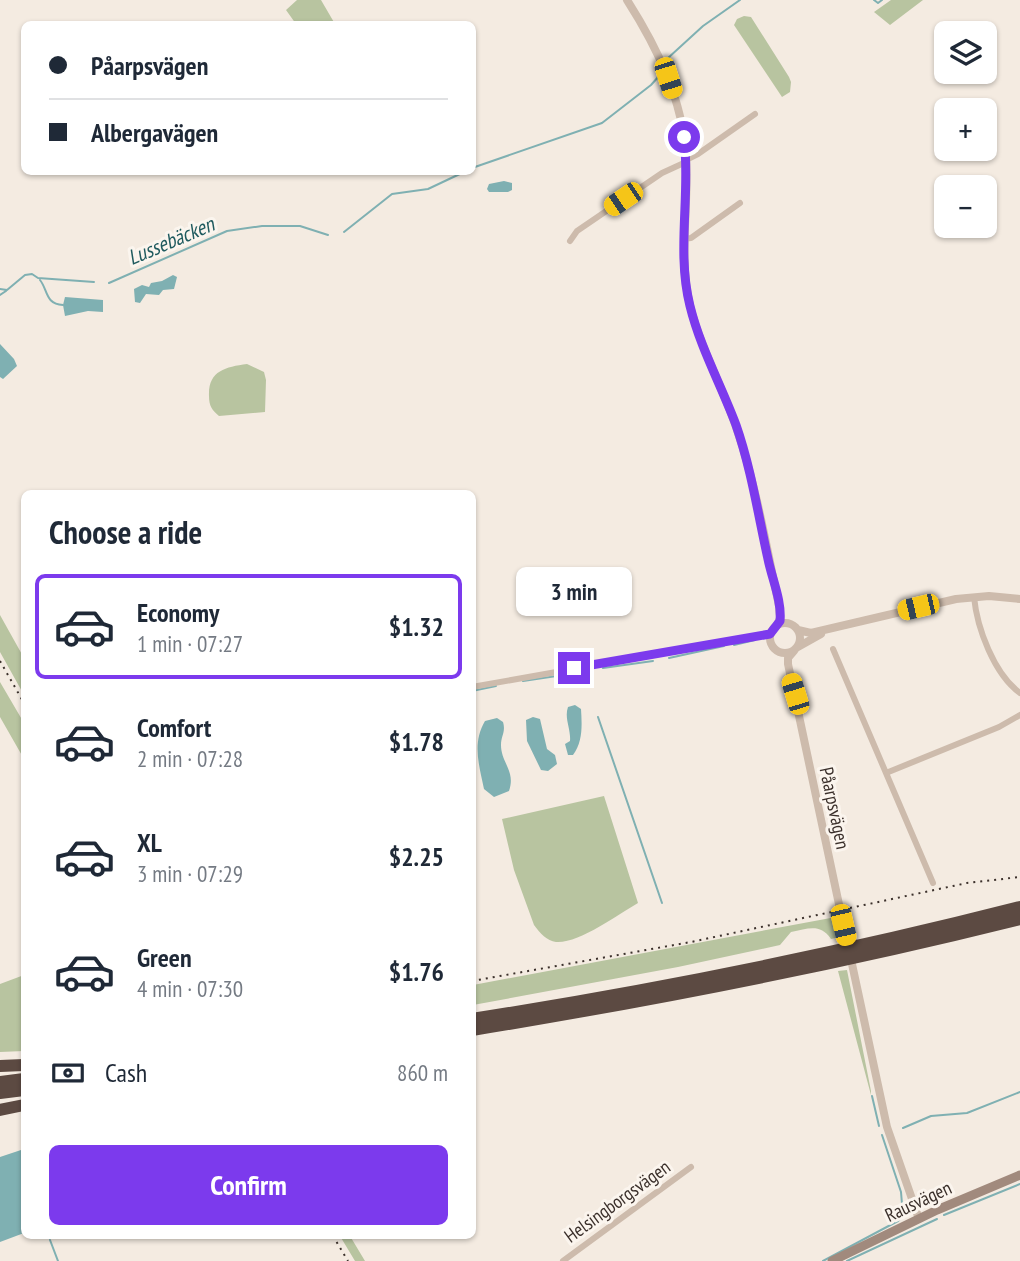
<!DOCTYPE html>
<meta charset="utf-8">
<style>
:root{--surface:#fff;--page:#f2f2f3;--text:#1f2937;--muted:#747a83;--line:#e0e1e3;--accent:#7c3aed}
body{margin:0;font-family:"PT Sans Narrow",sans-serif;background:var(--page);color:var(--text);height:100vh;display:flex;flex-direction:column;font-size:26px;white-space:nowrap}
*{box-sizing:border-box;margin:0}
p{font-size:23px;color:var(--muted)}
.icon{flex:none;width:38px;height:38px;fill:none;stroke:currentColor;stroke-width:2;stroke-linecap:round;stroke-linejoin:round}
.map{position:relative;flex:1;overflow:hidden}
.side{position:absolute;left:21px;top:490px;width:455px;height:749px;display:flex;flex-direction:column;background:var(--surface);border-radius:10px;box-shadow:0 2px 5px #0004}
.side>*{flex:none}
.banner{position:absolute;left:21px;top:21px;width:455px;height:154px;border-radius:10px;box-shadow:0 2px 5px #0004;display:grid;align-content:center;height:154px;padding:0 28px;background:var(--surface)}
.controls{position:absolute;left:934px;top:21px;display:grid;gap:14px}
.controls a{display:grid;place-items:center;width:63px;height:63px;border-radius:10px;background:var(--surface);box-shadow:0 2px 5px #0004;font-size:35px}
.end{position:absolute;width:32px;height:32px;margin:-16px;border:9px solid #7c3aed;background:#fff;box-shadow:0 0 0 4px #fff}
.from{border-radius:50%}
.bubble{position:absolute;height:49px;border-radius:10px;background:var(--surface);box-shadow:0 2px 5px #0004;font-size:23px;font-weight:700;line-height:49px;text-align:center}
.car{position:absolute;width:21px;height:42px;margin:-21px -10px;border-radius:9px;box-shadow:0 0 5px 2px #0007;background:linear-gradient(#f5c518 24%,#345 0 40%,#f5c518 0 76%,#345 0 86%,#f5c518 0)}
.banner b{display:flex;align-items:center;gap:24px;height:66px;font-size:26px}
.banner b+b{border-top:2px solid var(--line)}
.banner i{width:18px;height:18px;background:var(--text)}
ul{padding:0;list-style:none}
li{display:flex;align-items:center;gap:21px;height:105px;margin:0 14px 10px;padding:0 14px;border:4px solid transparent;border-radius:10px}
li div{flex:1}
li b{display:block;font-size:26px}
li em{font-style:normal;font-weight:700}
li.selected{border-color:var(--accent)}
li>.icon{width:63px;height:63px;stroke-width:1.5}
h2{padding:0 28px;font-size:32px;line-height:84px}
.pay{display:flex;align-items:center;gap:18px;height:77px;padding:0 28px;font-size:26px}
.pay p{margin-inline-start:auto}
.button{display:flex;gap:14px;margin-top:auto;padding:14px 28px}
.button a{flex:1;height:80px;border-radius:10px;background:var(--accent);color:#fff;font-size:28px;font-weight:700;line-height:80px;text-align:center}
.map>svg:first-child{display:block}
.green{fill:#b8c4a0}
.water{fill:#7fb0b2}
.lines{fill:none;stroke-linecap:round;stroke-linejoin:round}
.stream{stroke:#7fb0b2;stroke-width:2}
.minor{stroke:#cdbbac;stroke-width:6}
.tertiary{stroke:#cdbbac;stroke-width:8}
.secondary{stroke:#a18a7d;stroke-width:9}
.motorway{stroke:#5c4a42;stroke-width:12}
.rail{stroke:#3b302b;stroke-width:2;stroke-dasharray:2 5;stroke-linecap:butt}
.route{stroke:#7c3aed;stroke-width:9}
.labels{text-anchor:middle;stroke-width:6;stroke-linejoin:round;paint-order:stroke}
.street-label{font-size:19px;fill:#3b302b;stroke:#fbf5ee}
.water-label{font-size:21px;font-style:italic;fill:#1f5a5e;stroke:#fbf5ee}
</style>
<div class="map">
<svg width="1020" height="1261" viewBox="0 0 1020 1261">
<rect width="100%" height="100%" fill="#f4ebe1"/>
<path class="green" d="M297 0H321L335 24H296L286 10Z
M891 0H923L890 25 874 12Z
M744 16 751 17 789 77 791 82 790 92 782 97 734 25 737 19Z
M247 364 264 372 266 380 265 412 219 416C212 410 209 406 209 396 208 371 225 367 247 364Z
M0 615 24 658V695L0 652Z
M0 682 24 723V759L0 717Z
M604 796 638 903C619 914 578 944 556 942 547 941 540 933 534 925L514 870 502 819Z
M836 917 840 937 831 939C820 923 808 929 791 932L780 945 678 967 473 1005V985Z
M847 970 871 1091V1095L838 971Z
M24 975V1051L0 1052V984Z
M340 1236H350L365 1261H355Z"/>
<path class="water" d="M504 181 512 183V190L508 192H489L487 189 489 184Z
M173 275 177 277 174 289 163 290 159 295 146 294 140 303 135 302 134 289 142 285 149 287 151 283 162 281Z
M65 297 103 300V312L88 311 65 316 63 305Z
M0 344 14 359 17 366 3 379 0 377Z
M575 705 581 709C582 725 583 742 573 755H568L565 744 570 741C571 729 564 718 568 707Z
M533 717 540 719 547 749 555 755 557 764 548 771 541 770 527 741 526 720Z
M497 718 503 722C506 732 501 736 501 745 501 763 516 771 509 791L494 797 484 789C479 765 472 743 485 721Z
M24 1149V1233L0 1242V1157Z"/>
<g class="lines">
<path class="stream" d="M874 0 878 3 882 0
M668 58 703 26 740 0
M472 168 602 123 651 85 659 76
M344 232 392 194 428 189 464 172
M40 280C48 290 45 304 63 305
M109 283 227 231 262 226H300L328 235
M0 289 7 290 25 275 32 274 38 278 94 282
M0 295 6 291
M734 645 755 640
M669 658 724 646
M603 668 653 661
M523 681 570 674
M472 691 496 686
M598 717 662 903
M872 1096 879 1126
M903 1128 931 1116 967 1113 1020 1092
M944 1215 1020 1184
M50 1240 58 1261
M823 1261 898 1221 903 1216 901 1192 882 1135
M847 1261 937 1219"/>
<path class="minor" d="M686 160 698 154 755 114
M683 239 691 238 740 203
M570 241 577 231 662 173 686 162
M974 597C977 628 994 674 1020 693
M833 649 886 773
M472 687 770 634
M933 883 886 773 999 727 1020 715
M563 1261 691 1167"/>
<path class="tertiary" d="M627 0C657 47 683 100 686 157 689 206 679 253 689 301 699 346 723 387 737 430 756 485 767 549 779 606L780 618 777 625
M770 638a15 15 0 1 1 30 0a15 15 0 1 1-30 0Z
M798 630 811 633 956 599 989 596 1020 599
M796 648 821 634
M794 651 788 658V664L847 942
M852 964 887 1127 919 1219"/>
<path class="secondary" d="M832 1261 937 1210 1020 1175"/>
<path class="motorway" d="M472 1019C656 990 840 953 1020 907
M472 1030C656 1000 840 964 1020 919
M0 1066 24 1065
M0 1082 24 1079
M0 1093 24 1090
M0 1110 24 1105"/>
<path class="rail" d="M0 661 24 703
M472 981 691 942 967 883 1020 877
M333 1236 348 1261"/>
</g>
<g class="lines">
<path class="route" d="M574 668 770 634 780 621C782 601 772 579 768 559 758 514 751 468 736 425 721 385 700 347 690 306 676 250 691 193 684 137"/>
</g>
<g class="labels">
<g class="street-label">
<text transform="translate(835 808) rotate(78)" y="7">Påarpsvägen</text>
<text transform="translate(617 1201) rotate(-36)" y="7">Helsingborgsvägen</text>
<text transform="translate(918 1201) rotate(-25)" y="7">Rausvägen</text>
</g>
<g class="water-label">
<text transform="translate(171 241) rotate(-23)" y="7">Lussebäcken</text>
</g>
</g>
</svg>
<div class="controls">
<a><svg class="icon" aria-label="layers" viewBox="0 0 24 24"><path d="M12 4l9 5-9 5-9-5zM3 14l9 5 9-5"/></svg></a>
<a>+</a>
<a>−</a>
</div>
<i class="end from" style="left:684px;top:137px"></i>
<i class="end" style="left:574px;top:668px"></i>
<div class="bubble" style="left:516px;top:567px;width:116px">3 min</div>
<i class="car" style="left:668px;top:78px;rotate:162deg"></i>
<i class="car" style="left:623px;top:199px;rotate:236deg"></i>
<i class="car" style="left:918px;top:607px;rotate:257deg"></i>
<i class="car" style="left:795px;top:694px;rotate:343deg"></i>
<i class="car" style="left:843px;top:925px;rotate:167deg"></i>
<div class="banner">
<b><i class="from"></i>Påarpsvägen</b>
<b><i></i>Albergavägen</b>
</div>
<section class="side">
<h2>Choose a ride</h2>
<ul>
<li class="selected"><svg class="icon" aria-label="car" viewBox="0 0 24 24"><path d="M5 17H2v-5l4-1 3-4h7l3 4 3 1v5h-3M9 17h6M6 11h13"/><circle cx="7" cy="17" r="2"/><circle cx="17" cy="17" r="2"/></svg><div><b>Economy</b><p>1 min · 07:27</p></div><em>$1.32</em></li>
<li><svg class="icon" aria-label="car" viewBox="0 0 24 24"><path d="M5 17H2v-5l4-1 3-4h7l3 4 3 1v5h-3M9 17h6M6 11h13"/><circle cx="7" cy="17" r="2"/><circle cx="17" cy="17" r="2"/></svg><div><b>Comfort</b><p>2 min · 07:28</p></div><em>$1.78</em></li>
<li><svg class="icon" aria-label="car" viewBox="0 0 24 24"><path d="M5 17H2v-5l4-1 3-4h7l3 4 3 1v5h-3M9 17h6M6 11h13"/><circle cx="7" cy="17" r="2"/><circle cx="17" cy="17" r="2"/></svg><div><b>XL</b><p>3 min · 07:29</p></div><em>$2.25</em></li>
<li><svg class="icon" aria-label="car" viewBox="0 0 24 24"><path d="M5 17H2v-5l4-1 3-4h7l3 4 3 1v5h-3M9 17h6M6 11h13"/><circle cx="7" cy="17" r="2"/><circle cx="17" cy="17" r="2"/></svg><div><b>Green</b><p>4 min · 07:30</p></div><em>$1.76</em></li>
</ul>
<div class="pay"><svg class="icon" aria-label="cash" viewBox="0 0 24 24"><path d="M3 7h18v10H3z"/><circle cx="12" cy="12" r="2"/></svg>Cash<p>860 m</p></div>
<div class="button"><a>Confirm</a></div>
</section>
</div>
